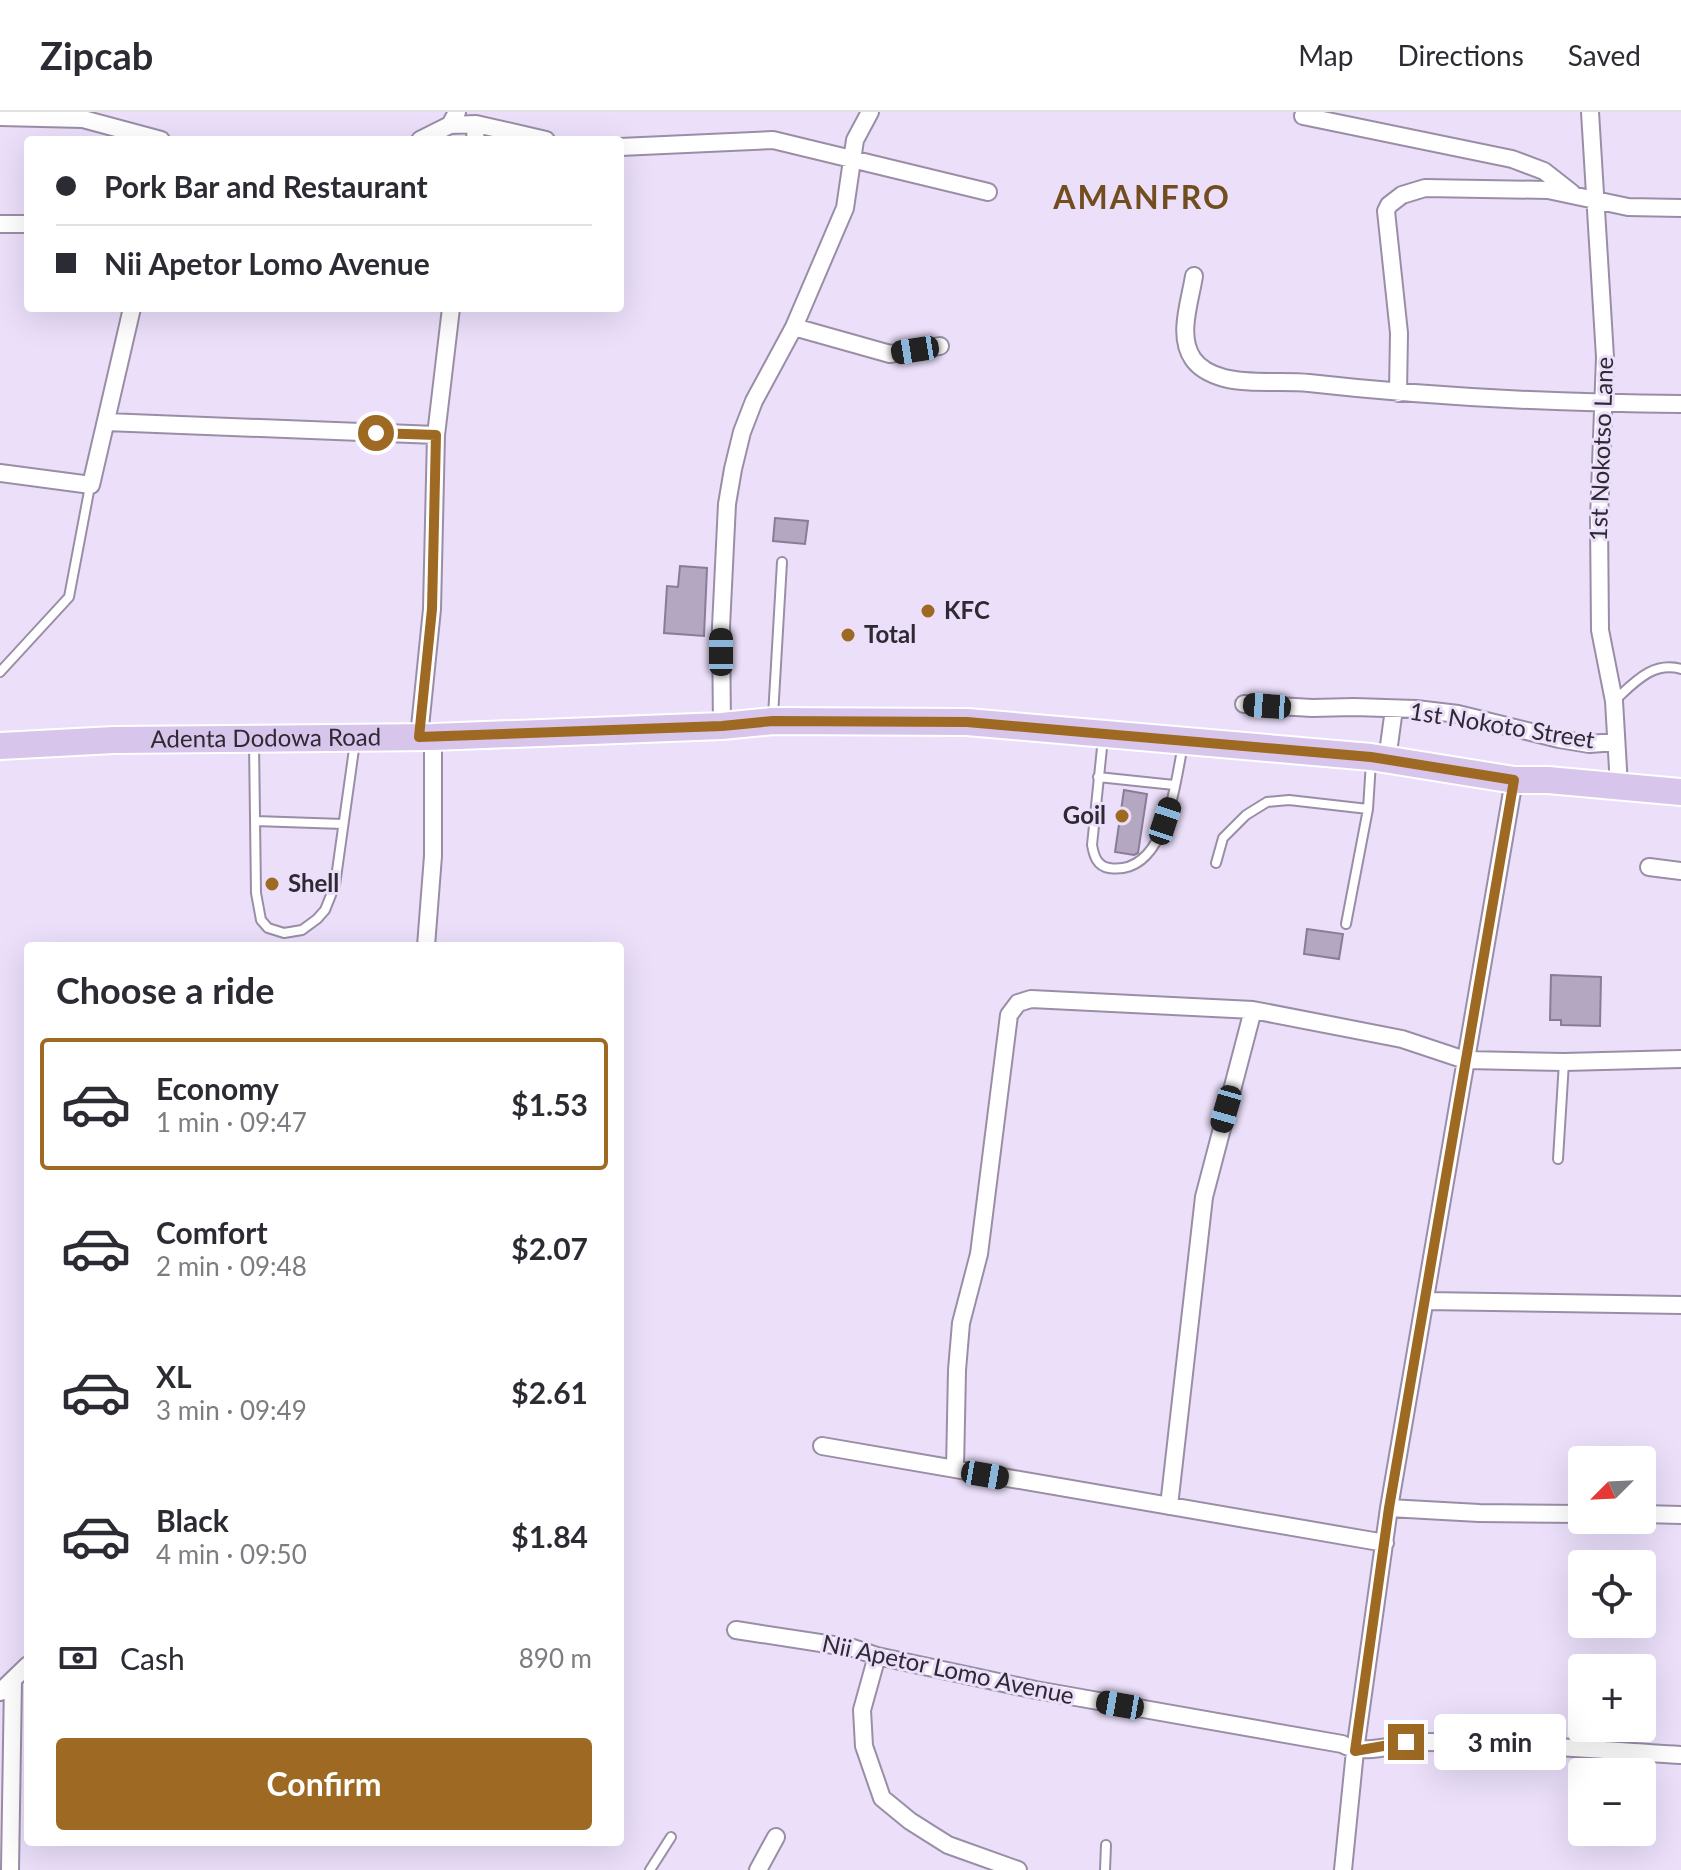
<!DOCTYPE html>
<meta charset="utf-8">
<style>
:root{--surface:#fff;--page:#f7f7f7;--text:#2b2b33;--muted:#7c7c81;--line:#e1e1e2;--accent:#9e6922}
body{margin:0;font-family:Lato,sans-serif;background:var(--page);color:var(--text);height:100vh;display:flex;flex-direction:column;font-size:30px;white-space:nowrap}
*{box-sizing:border-box;margin:0}
p{font-size:26px;color:var(--muted)}
.icon{flex:none;width:44px;height:44px;fill:none;stroke:currentColor;stroke-width:2;stroke-linecap:round;stroke-linejoin:round}
.map{position:relative;flex:1;overflow:hidden}
.sheet{position:absolute;left:24px;top:830px;width:600px;height:904px;display:flex;flex-direction:column;background:var(--surface);border-radius:8px;box-shadow:0 8px 32px #0002}
.sheet>*{flex:none}
.top-card{position:absolute;left:24px;top:24px;width:600px;height:176px;border-radius:8px;box-shadow:0 8px 32px #0002;display:grid;align-content:center;height:176px;padding:0 32px;background:var(--surface)}
.needle{width:52px;rotate:246deg}
.fabs{position:absolute;left:1568px;top:1334px;display:grid;gap:16px}
.fabs a{display:grid;place-items:center;width:88px;height:88px;border-radius:8px;background:var(--surface);box-shadow:0 8px 32px #0002;font-size:40px}
.end{position:absolute;width:36px;height:36px;margin:-18px;border:10px solid #9e6922;background:#fff;box-shadow:0 0 0 4px #fff}
.from{border-radius:50%}
.bubble{position:absolute;height:56px;border-radius:8px;background:var(--surface);box-shadow:0 8px 32px #0002;font-size:26px;font-weight:700;line-height:56px;text-align:center}
.car{position:absolute;width:24px;height:48px;margin:-24px -12px;border-radius:10px;box-shadow:0 0 6px 2px #0007;background:linear-gradient(#222 24%,#8ab4d8 0 40%,#222 0 76%,#8ab4d8 0 86%,#222 0)}
.top-card b{display:flex;align-items:center;gap:28px;height:76px;font-size:30px}
.top-card b+b{border-top:2px solid var(--line)}
.top-card i{width:20px;height:20px;background:var(--text)}
ul{padding:0;list-style:none}
li{display:flex;align-items:center;gap:24px;height:132px;margin:0 16px 12px;padding:0 16px;border:4px solid transparent;border-radius:8px}
li div{flex:1}
li b{display:block;font-size:30px}
li em{font-style:normal;font-weight:700}
li.selected{border-color:var(--accent)}
li>.icon{width:72px;height:72px;stroke-width:1.5}
h2{padding:0 32px;font-size:36px;line-height:96px}
.pay{display:flex;align-items:center;gap:20px;height:88px;padding:0 32px;font-size:30px}
.pay p{margin-inline-start:auto}
.action{display:flex;gap:16px;margin-top:auto;padding:16px 32px}
.action a{flex:1;height:92px;border-radius:8px;background:var(--accent);color:#fff;font-size:32px;font-weight:700;line-height:92px;text-align:center}
header{display:flex;align-items:center;gap:48px;box-sizing:border-box;height:112px;padding:0 40px;background:var(--surface);border-bottom:2px solid var(--line)}
header strong{font-size:38px}
nav{display:flex;gap:44px;margin-inline-start:auto;font-size:28px}
.map>svg:first-child{display:block}
.building{fill:#b3a7c1;stroke:#897d96;stroke-width:2}
.lines{fill:none;stroke-linecap:round;stroke-linejoin:round}
.lane-casing{stroke:#9a8ea7;stroke-width:12}
.street-casing{stroke:#9a8ea7;stroke-width:20}
.primary-casing{stroke:#fff;stroke-width:30}
.lane{stroke:#fff;stroke-width:8}
.street{stroke:#fff;stroke-width:16}
.primary{stroke:#d7c5eb;stroke-width:26}
.route{stroke:#9e6922;stroke-width:10}
.poi-dot{fill:#9e6922;stroke:#ebdffa;stroke-width:3}
.labels{text-anchor:middle;stroke-width:6;stroke-linejoin:round;paint-order:stroke}
.street-label{font-size:24px;fill:#2e2933;stroke:#ebdffa}
.poi-label{font-size:24px;font-weight:bold;fill:#2e2933;stroke:#ebdffa;text-anchor:start}
.district-label{font-size:32px;font-weight:bold;letter-spacing:2px;fill:#724d1e;stroke:#ebdffa}
</style>
<header>
<strong>Zipcab</strong>
<nav><a>Map</a><a>Directions</a><a>Saved</a></nav>
</header>
<div class="map">
<svg width="1681" height="1758" viewBox="0 0 1681 1758">
<rect width="100%" height="100%" fill="#ebdffa"/>
<path class="building" d="M775 406 808 409 805 432 773 429Z
M680 454 707 456 704 524 664 521 667 474 678 475Z
M1124 678 1147 682 1138 741 1134 743 1115 740Z
M1307 817 1343 822 1339 847 1304 842Z
M1551 863 1601 865 1600 914 1561 913V908H1550Z"/>
<g class="lines">
<g class="lane-casing">
<path id="lane" d="M0 560 69 485 90 374
M1614 589C1634 571 1652 549 1681 557
M773 604 782 450
M1103 626 1092 733C1094 744 1097 754 1109 756 1166 765 1175 671 1183 633
M254 630 256 781 261 808 268 816 284 821 302 818 317 807 325 798 335 773 355 630
M1098 665 1174 673
M255 709 343 712
M1216 751 1223 726 1246 703 1267 690 1289 688 1368 697
M1346 812 1368 697 1371 650
M1558 1047 1564 950
M650 1758 671 1725
M1105 1758 1106 1733"/>
</g>
<g class="street-casing">
<path id="street" d="M1590 0 1605 245 1599 407 1600 518 1614 589 1619 674
M1303 4 1512 47 1544 59 1572 81
M0 5 83 7 161 28
M450 13 476 12 546 28
M420 28 450 13 457 0
M475 28 476 12
M620 35 773 28 988 80
M0 112H28
M1194 164C1190 190 1177 224 1193 247 1200 257 1213 263 1224 266 1251 273 1282 268 1309 271 1432 285 1557 291 1681 292
M794 215 890 242 940 234
M1398 281 1399 221 1386 99 1389 93 1402 83 1425 76 1548 78 1628 95 1681 96
M106 310 436 323
M0 361 91 373 132 196
M1244 592 1312 596 1354 595 1416 597 1458 602 1559 627 1589 632 1616 630
M722 614 721 515 727 392 733 357 742 320 754 289 794 215 845 96 855 28 870 0
M419 625 432 497 436 323 451 196
M1387 648 1394 597
M1649 755 1681 759
M426 834 433 744V625
M1426 1189 1681 1193
M822 1334 1385 1431
M955 1357 957 1258 961 1211 979 1142 1009 903 1018 891 1031 887 1253 898
M1169 1394 1204 1085 1253 898 1402 927 1465 948 1564 950 1681 947
M1389 1396 1479 1401 1582 1402
M1642 1402 1681 1403
M736 1518 853 1536 877 1544 1036 1578 1342 1632C1365 1645 1398 1630 1425 1630 1510 1630 1596 1638 1681 1643
M877 1544 862 1598 864 1634 882 1686 910 1709 948 1733 1018 1758
M0 1580 28 1553
M10 1758 13 1569
M758 1758 776 1725
M1343 1758 1355 1639 1389 1396 1514 668"/>
</g>
<g class="primary-casing">
<g id="primary">
<path id="s1" d="M0 634 114 628 433 625 722 614 773 609 967 610 1371 645 1514 668H1548L1681 680"/>
</g>
</g>
<use href="#lane" class="lane"/>
<use href="#street" class="street"/>
<use href="#primary" class="primary"/>
</g>
<g class="lines">
<path class="route" d="M376 321 436 323 432 497 419 625 722 614 773 609 967 610 1371 645 1514 668 1389 1396 1355 1639 1406 1630"/>
</g>
<g class="poi-dot">
<circle cx="928" cy="499" r="8"/>
<circle cx="848" cy="523" r="8"/>
<circle cx="1122" cy="704" r="8"/>
<circle cx="272" cy="772" r="8"/>
</g>
<g class="labels">
<g class="street-label">
<text transform="translate(1602 337) rotate(-88)" y="8">1st Nokotso Lane</text>
<text transform="translate(1502 614) rotate(9)" y="8">1st Nokoto Street</text>
<text dy="8" stroke="none"><textPath href="#s1" startOffset="266">Adenta Dodowa Road</textPath></text>
<text transform="translate(948 1558) rotate(12)" y="8">Nii Apetor Lomo Avenue</text>
</g>
<g class="poi-label">
<text x="944" y="507">KFC</text>
<text x="864" y="531">Total</text>
<text x="1106" y="712" text-anchor="end">Goil</text>
<text x="288" y="780">Shell</text>
</g>
<g class="district-label">
<text x="1142" y="97">AMANFRO</text>
</g>
</g>
</svg>
<div class="fabs">
<a><svg class="needle" viewBox="-14 -14 28 28"><path d="M0-13l5 13h-10z" fill="#e53935"/><path d="M0 13l5-13h-10z" fill="#7c7c81"/></svg></a>
<a><svg class="icon" aria-label="locate" viewBox="0 0 24 24"><circle cx="12" cy="12" r="6"/><path d="M12 2v4M12 18v4M2 12h4M18 12h4"/></svg></a>
<a>+</a>
<a>−</a>
</div>
<i class="end from" style="left:376px;top:321px"></i>
<i class="end" style="left:1406px;top:1630px"></i>
<div class="bubble" style="left:1434px;top:1602px;width:132px">3 min</div>
<i class="car" style="left:915px;top:238px;rotate:261deg"></i>
<i class="car" style="left:721px;top:540px;rotate:0deg"></i>
<i class="car" style="left:1267px;top:594px;rotate:274deg"></i>
<i class="car" style="left:1165px;top:709px;rotate:18deg"></i>
<i class="car" style="left:1226px;top:997px;rotate:196deg"></i>
<i class="car" style="left:985px;top:1363px;rotate:100deg"></i>
<i class="car" style="left:1120px;top:1593px;rotate:280deg"></i>
<div class="top-card">
<b><i class="from"></i>Pork Bar and Restaurant</b>
<b><i></i>Nii Apetor Lomo Avenue</b>
</div>
<section class="sheet">
<h2>Choose a ride</h2>
<ul>
<li class="selected"><svg class="icon" aria-label="car" viewBox="0 0 24 24"><path d="M5 17H2v-5l4-1 3-4h7l3 4 3 1v5h-3M9 17h6M6 11h13"/><circle cx="7" cy="17" r="2"/><circle cx="17" cy="17" r="2"/></svg><div><b>Economy</b><p>1 min · 09:47</p></div><em>$1.53</em></li>
<li><svg class="icon" aria-label="car" viewBox="0 0 24 24"><path d="M5 17H2v-5l4-1 3-4h7l3 4 3 1v5h-3M9 17h6M6 11h13"/><circle cx="7" cy="17" r="2"/><circle cx="17" cy="17" r="2"/></svg><div><b>Comfort</b><p>2 min · 09:48</p></div><em>$2.07</em></li>
<li><svg class="icon" aria-label="car" viewBox="0 0 24 24"><path d="M5 17H2v-5l4-1 3-4h7l3 4 3 1v5h-3M9 17h6M6 11h13"/><circle cx="7" cy="17" r="2"/><circle cx="17" cy="17" r="2"/></svg><div><b>XL</b><p>3 min · 09:49</p></div><em>$2.61</em></li>
<li><svg class="icon" aria-label="car" viewBox="0 0 24 24"><path d="M5 17H2v-5l4-1 3-4h7l3 4 3 1v5h-3M9 17h6M6 11h13"/><circle cx="7" cy="17" r="2"/><circle cx="17" cy="17" r="2"/></svg><div><b>Black</b><p>4 min · 09:50</p></div><em>$1.84</em></li>
</ul>
<div class="pay"><svg class="icon" aria-label="cash" viewBox="0 0 24 24"><path d="M3 7h18v10H3z"/><circle cx="12" cy="12" r="2"/></svg>Cash<p>890 m</p></div>
<div class="action"><a>Confirm</a></div>
</section>
</div>
